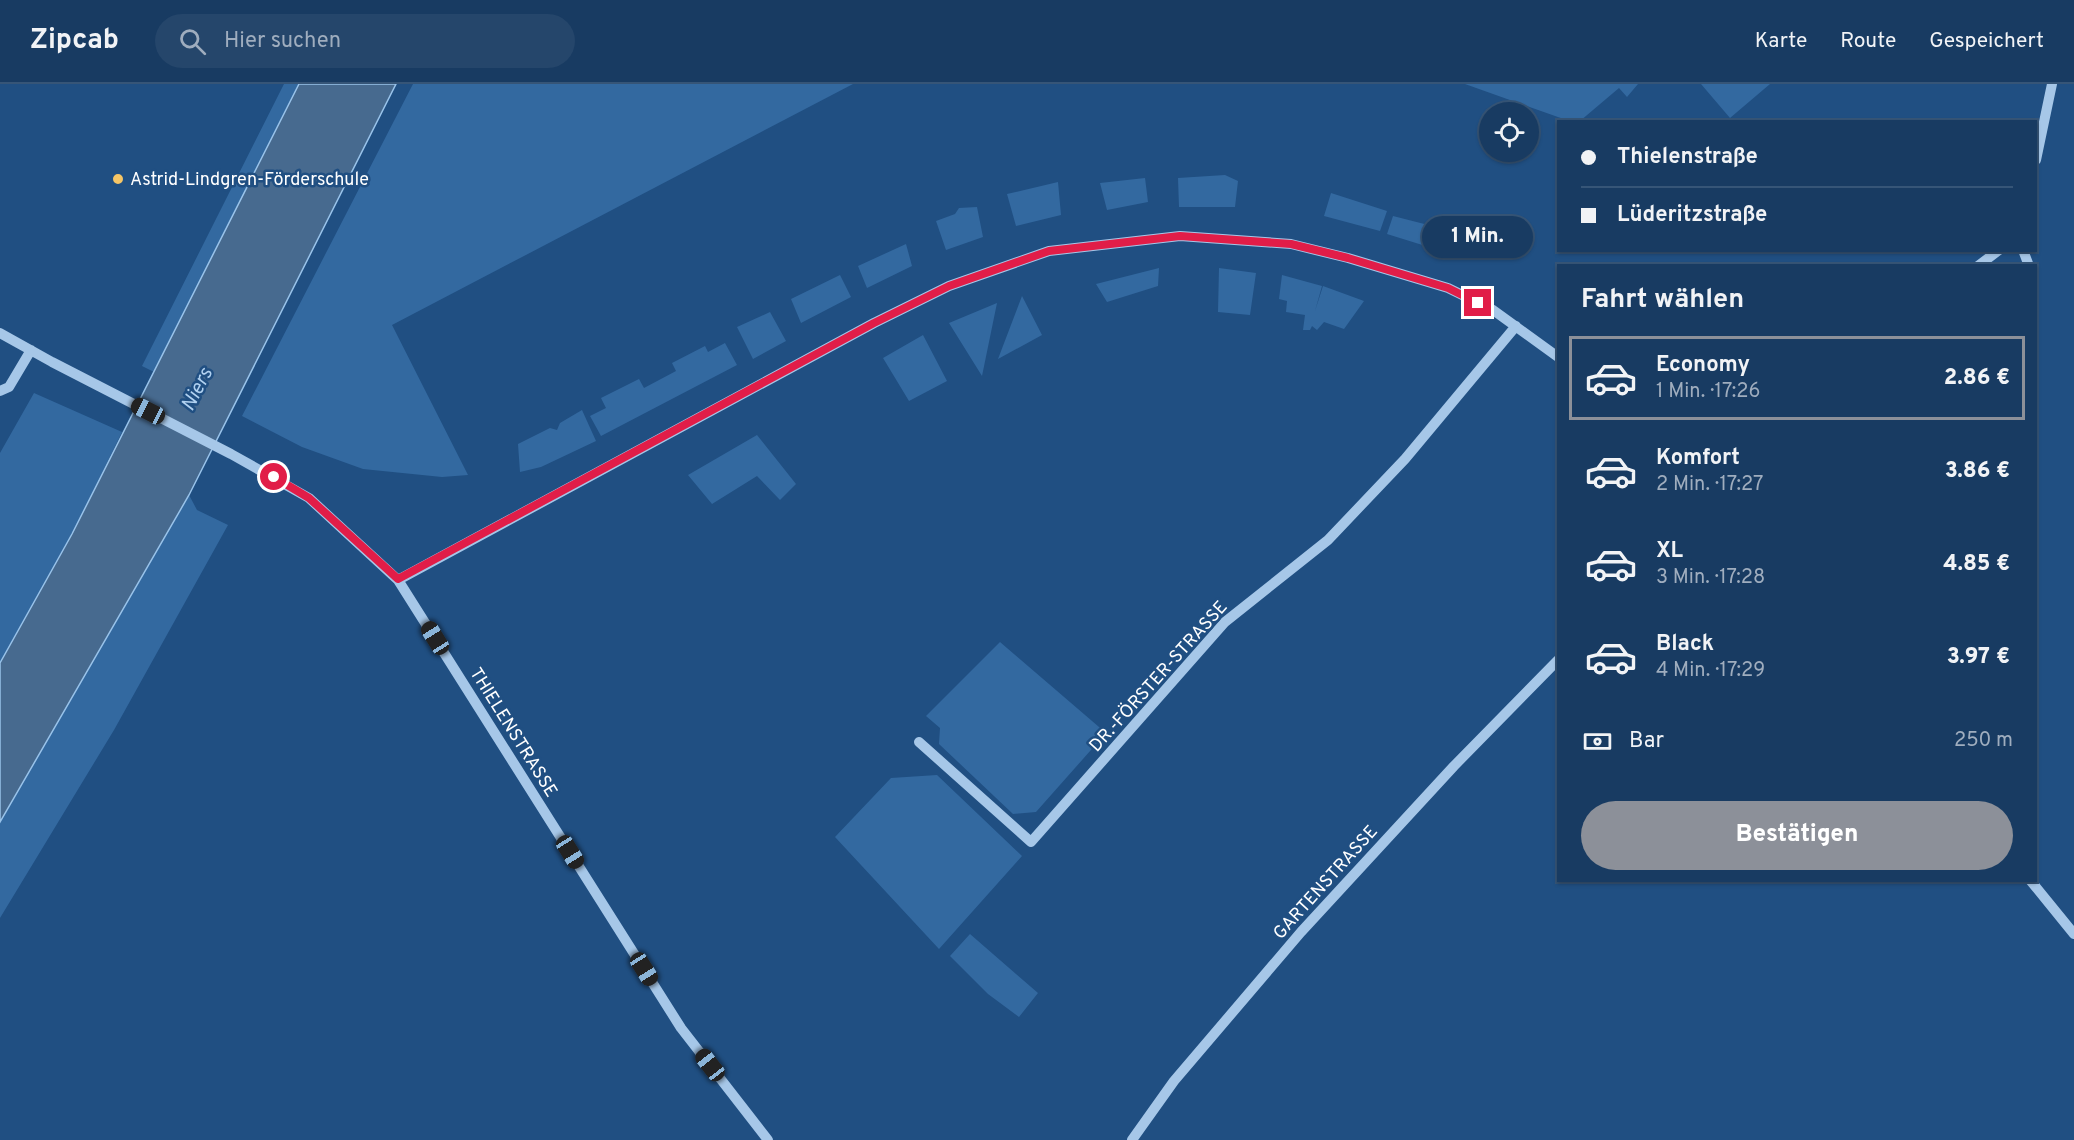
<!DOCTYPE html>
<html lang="de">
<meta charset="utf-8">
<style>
:root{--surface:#183b62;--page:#25466b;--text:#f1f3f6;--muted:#9fadbe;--line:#365577;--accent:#8c9099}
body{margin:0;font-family:Overpass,sans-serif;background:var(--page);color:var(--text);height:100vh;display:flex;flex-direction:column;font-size:22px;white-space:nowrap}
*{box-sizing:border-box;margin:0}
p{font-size:20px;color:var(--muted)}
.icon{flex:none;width:33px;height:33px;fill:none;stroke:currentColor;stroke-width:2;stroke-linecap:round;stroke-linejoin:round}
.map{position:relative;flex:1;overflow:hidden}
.panel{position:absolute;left:1557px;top:180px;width:480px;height:618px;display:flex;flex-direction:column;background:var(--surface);border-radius:0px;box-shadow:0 2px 4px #0004,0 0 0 2px var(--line)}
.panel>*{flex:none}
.top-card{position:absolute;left:1557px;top:36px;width:480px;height:132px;border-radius:0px;box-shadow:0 2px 4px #0004,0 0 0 2px var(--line);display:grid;align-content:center;height:132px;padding:0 24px;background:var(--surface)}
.controls{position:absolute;left:1479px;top:18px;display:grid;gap:12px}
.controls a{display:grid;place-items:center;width:60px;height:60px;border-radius:50%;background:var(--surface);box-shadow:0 2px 4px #0004,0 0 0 2px var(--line);font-size:30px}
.end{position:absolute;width:27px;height:27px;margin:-14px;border:8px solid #e11d48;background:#fff;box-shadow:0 0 0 3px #fff}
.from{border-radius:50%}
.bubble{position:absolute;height:42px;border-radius:21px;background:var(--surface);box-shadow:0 2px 4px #0004,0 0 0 2px var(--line);font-size:20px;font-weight:800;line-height:42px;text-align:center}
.car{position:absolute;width:18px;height:36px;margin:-18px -9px;border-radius:8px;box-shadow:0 0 4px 2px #0007;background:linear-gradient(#222 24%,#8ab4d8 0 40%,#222 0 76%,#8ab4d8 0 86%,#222 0)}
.top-card b{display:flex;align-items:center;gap:21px;height:57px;font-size:22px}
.top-card b+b{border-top:2px solid var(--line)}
.top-card i{width:15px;height:15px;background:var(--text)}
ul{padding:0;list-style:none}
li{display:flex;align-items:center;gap:18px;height:84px;margin:0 12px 9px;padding:0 12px;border:3px solid transparent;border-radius:0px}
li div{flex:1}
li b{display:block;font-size:22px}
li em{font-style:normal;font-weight:800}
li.current{border-color:var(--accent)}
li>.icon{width:54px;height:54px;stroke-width:1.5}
h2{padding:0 24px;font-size:27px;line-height:72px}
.pay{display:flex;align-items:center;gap:15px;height:66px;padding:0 24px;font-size:22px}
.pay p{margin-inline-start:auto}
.primary-button{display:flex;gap:12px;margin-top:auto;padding:12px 24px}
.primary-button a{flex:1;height:69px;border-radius:36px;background:var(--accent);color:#fff;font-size:24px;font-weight:800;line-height:69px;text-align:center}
header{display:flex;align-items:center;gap:36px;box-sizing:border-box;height:84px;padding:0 30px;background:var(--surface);border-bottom:2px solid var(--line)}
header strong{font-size:28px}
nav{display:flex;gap:33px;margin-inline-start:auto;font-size:21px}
.search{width:420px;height:54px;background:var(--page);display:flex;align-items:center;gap:15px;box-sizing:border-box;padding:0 21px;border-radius:33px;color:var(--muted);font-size:22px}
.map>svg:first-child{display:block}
.green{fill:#3369a0}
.water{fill:#476a8f;stroke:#99c3ea;stroke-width:1.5}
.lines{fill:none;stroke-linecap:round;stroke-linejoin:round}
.minor{stroke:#a6c7e8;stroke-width:10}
.route{stroke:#e11d48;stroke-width:8}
.poi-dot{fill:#f6c666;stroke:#204f82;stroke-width:2}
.labels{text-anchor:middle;stroke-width:5;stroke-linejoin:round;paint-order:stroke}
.poi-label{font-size:18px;fill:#fff;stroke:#204f82;text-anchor:start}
.street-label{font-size:18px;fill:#fff;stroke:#204f82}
.water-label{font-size:20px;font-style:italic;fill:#b1d1f0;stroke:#204f82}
</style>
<header>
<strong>Zipcab</strong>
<div class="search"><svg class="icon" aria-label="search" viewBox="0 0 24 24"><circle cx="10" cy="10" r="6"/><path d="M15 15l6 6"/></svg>Hier suchen</div>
<nav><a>Karte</a><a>Route</a><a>Gespeichert</a></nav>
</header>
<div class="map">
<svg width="2074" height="1056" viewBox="0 0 2074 1056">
<rect width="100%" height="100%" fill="#204f82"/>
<path class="green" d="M284 0H299L154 288 142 282Z
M413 0H853L392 241 468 391 442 393 363 385 302 363 242 332Z
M1465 0H1638L1627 13 1619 4 1580 37 1572 38Z
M1701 0H1770L1730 34Z
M1225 91 1238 97 1235 123H1179L1178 94Z
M1145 94 1148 118 1107 126 1100 99Z
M1058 98 1061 131 1016 142 1007 110Z
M1331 109 1387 127 1380 147 1324 132Z
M977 123 983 153 946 166 936 137 955 130 959 124Z
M1393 132 1440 144 1432 164 1387 150Z
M906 160 912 182 867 204 858 182Z
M1159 184 1158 202 1107 218 1096 200Z
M1219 184 1256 189 1250 231 1218 228Z
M840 191 851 213 801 239 791 215Z
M1282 191 1322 202 1315 227 1323 202 1364 217 1344 245 1324 238 1317 246 1312 242 1310 246H1303L1305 231 1286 228 1287 217 1279 215Z
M1022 212 1042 251 998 275Z
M997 219 982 292 949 239Z
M770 228 786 257 753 275 737 243Z
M923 251 947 297 909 317 883 274Z
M725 259 737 281 601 352 590 332 606 324 601 314 639 295 644 304 676 287 672 279 705 262 708 268Z
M34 309 122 348 72 450 0 579V369Z
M582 326 596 357 541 383 520 388 518 360 550 344 557 346 560 339Z
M757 351 796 400 780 416 757 392 712 420 688 391Z
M189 411 197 426 228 441 114 646 0 834V738Z
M1000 558 1106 649 1036 728 1013 730 939 660 940 644 926 632Z
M937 691 1022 772 939 865 835 753 891 694Z
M970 850 1038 909 1019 933 988 910 950 872Z"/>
<path class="water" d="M299 0H396L189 411 0 738V579L72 450Z"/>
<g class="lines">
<path class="minor" d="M2036 76 2052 0
M2023 166 2029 182
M1978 182 1999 166
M0 249 52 278 231 370 309 414 398 496 681 944 768 1056
M0 307 9 303 31 266
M398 496 874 239 949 202 1049 167 1180 152 1291 160 1348 174 1448 204 1493 226 1558 273
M919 658 1031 758 1225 538 1328 456 1405 375 1516 242
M2030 796 2074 850
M1132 1056 1174 997 1301 848 1454 682 1558 576"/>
</g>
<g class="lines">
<path class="route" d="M274 393 309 414 398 495 874 239 949 202 1049 167 1180 152 1291 160 1348 174 1448 204 1478 219"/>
</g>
<circle class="poi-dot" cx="118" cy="95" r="6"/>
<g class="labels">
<g class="poi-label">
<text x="130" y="101">Astrid-Lindgren-Förderschule</text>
</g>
<g class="street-label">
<text transform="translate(1158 592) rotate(-48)" y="6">DR.-FÖRSTER-STRASSE</text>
<text transform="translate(514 648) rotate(58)" y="6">THIELENSTRASSE</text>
<text transform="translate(1325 798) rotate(-48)" y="6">GARTENSTRASSE</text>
</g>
<g class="water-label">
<text transform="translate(196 305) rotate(-63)" y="7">Niers</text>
</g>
</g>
</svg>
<div class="controls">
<a><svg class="icon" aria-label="locate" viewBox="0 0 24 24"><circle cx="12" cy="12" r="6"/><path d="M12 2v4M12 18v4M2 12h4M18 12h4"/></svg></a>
</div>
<i class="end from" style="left:274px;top:393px"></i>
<i class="end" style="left:1478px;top:219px"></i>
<div class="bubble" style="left:1422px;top:132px;width:111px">1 Min.</div>
<i class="car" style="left:148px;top:327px;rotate:297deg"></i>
<i class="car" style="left:435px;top:554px;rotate:328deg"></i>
<i class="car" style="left:570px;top:768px;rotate:148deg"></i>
<i class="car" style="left:644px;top:885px;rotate:148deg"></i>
<i class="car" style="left:710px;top:981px;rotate:322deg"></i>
<div class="top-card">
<b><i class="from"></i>Thielenstraße</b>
<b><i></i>Lüderitzstraße</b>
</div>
<section class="panel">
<h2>Fahrt wählen</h2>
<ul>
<li class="current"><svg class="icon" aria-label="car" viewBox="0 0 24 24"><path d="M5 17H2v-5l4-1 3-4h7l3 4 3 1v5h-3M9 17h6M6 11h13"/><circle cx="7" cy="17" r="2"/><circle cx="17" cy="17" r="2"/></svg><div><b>Economy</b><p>1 Min. · 17:26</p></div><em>2.86 €</em></li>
<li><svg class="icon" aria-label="car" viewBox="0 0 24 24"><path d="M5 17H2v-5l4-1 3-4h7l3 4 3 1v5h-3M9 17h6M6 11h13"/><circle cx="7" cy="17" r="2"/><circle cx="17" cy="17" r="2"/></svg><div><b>Komfort</b><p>2 Min. · 17:27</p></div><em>3.86 €</em></li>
<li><svg class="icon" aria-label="car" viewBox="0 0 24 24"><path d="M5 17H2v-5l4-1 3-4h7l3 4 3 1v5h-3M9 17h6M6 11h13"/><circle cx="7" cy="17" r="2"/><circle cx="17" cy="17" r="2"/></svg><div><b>XL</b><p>3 Min. · 17:28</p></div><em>4.85 €</em></li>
<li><svg class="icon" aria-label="car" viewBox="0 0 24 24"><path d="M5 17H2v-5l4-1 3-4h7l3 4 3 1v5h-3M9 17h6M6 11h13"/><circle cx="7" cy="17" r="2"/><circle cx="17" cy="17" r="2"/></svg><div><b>Black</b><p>4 Min. · 17:29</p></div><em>3.97 €</em></li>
</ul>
<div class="pay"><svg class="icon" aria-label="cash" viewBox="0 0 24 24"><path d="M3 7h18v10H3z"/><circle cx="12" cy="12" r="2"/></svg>Bar<p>250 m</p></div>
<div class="primary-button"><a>Bestätigen</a></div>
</section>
</div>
